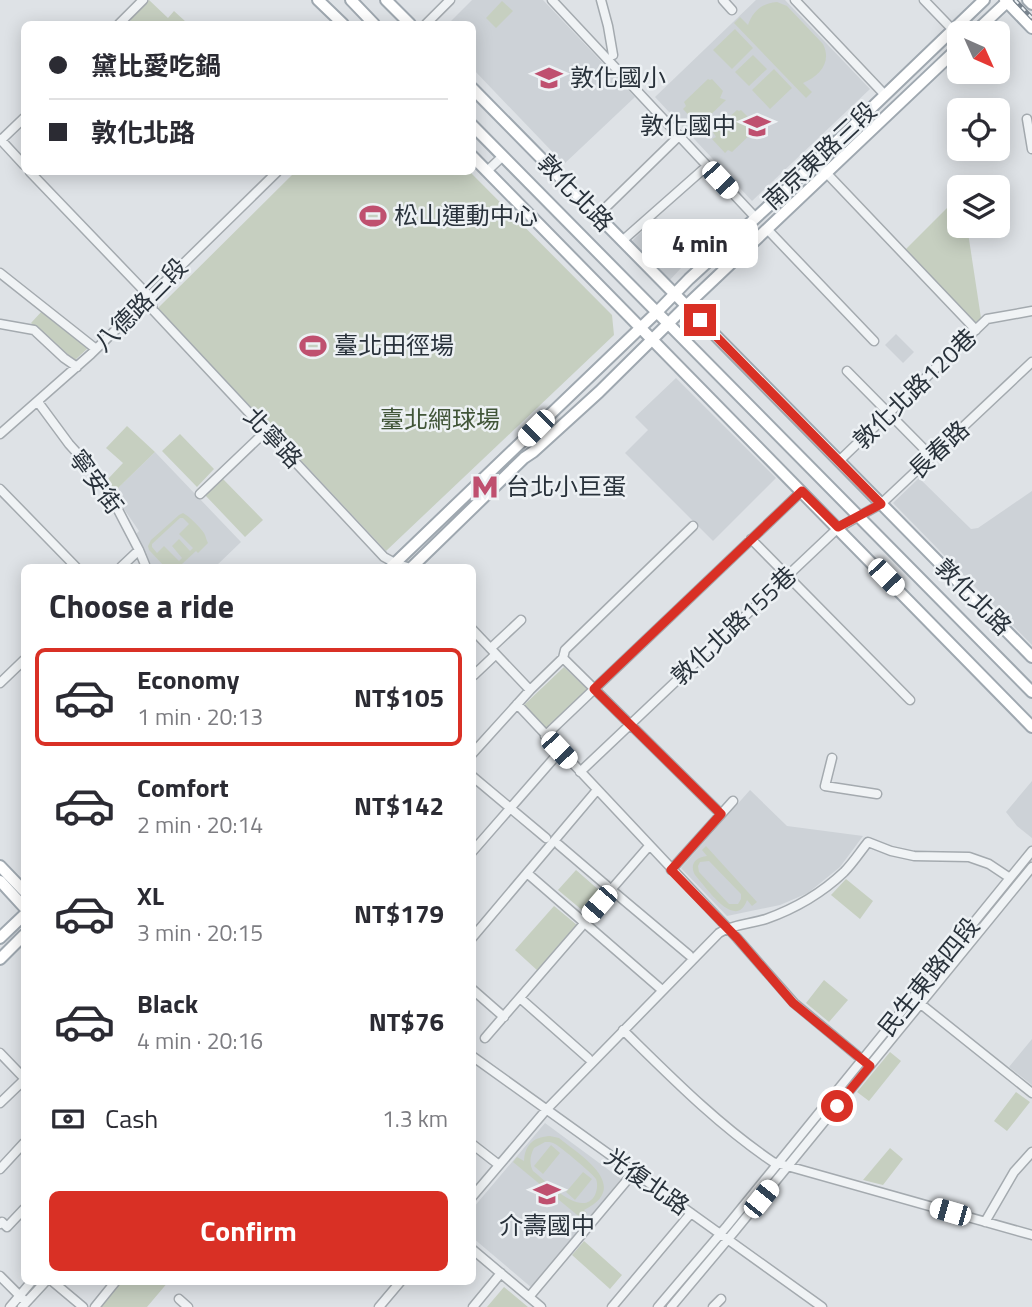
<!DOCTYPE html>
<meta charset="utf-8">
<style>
:root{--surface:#fff;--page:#f7f7f7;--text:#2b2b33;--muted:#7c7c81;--line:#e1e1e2;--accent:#d93025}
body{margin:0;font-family:"Titillium Web","Noto Sans TC",sans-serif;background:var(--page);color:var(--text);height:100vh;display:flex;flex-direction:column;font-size:26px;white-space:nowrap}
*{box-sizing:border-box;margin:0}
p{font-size:23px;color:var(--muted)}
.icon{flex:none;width:38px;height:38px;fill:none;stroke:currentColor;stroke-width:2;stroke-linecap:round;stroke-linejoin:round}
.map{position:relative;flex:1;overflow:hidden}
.panel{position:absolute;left:21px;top:564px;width:455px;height:721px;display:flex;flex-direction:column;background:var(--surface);border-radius:10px;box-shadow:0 4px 18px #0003}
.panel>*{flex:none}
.guide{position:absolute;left:21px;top:21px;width:455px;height:154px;border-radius:10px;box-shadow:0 4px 18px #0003;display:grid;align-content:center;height:154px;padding:0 28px;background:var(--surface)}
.needle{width:46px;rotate:135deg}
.fabs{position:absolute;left:947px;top:21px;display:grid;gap:14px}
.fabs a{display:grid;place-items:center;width:63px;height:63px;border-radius:10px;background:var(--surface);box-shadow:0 4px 18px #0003;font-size:35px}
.end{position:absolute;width:32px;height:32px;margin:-16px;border:9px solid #d93025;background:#fff;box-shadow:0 0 0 4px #fff}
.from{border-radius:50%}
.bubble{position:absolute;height:49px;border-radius:10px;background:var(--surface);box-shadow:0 4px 18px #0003;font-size:23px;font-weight:700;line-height:49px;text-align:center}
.car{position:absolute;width:21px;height:42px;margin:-21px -10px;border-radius:9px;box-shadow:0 0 5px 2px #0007;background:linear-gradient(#fff 24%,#345 0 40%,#fff 0 76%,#345 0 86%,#fff 0)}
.guide b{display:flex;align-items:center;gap:24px;height:66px;font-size:26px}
.guide b+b{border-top:2px solid var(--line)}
.guide i{width:18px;height:18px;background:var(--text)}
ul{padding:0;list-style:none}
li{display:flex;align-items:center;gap:21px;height:98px;margin:0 14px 10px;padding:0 14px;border:4px solid transparent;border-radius:10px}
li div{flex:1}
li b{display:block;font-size:26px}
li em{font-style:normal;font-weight:700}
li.on{border-color:var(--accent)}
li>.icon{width:63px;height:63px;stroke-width:1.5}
h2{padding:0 28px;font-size:32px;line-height:84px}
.pay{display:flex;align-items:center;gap:18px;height:77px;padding:0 28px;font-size:26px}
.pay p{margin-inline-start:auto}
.action{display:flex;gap:14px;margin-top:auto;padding:14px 28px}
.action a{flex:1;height:80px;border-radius:10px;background:var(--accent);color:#fff;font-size:28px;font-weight:700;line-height:80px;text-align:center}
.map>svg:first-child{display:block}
.built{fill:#cdd2d7}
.green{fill:#c6cfc0;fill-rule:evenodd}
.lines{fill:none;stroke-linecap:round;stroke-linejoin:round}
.minor-casing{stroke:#a4aaaf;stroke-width:11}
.major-casing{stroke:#9fa8b0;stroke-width:14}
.minor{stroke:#f0f3f5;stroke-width:8}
.major{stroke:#fff;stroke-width:10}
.rail-casing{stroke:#79848e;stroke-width:4.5}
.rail{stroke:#edf1f4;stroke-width:2;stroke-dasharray:5;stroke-linecap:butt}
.route{stroke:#d93025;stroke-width:9}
.labels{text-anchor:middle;stroke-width:5;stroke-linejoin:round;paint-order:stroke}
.poi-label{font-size:24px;fill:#29323b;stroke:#edf1f4;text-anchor:start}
.street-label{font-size:24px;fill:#29323b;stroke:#edf1f4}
.park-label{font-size:24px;fill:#415538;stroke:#edf1f4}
</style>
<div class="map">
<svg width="1032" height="1307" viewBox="0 0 1032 1307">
<rect width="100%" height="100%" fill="#dee2e6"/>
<path class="built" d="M472 0H543L635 97 564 164 473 69 472 24H448Z
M756 0H785L870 89 752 201 655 97Z
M656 217 694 254 669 281 630 243Z
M896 334 914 352 903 363 885 345Z
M676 378 776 478 713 541 625 453 648 430 635 417Z
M155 452 241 542 215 567H153L133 537 139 531 113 493Z
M919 478 971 529 978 528 1032 491V645L893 503Z
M1032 781V838L1017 826 1006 812Z
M750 790 787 826 863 836 840 867 808 893 780 905 727 916 681 868Z
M1032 1039V1085L1009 1067Z
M545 1123 621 1179 532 1288 473 1238V1208Z"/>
<path class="green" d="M149 0 168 18 174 11 186 22 184 24H134L129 19Z
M502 1 513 11 496 28 486 18Z
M777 2 787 6 823 44C832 62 820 76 803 83L812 92 806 98 734 23 740 17 748 25C753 11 762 3 777 2Z
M735 29 753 48 732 69 713 50Z
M753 55 767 69 749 86 735 72Z
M774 69 792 88 770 109 752 90Z
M708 79 710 80 712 79 723 91 720 98 726 100 703 122 699 119 696 123 683 109 686 106 684 102Z
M737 110 739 111 741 110 755 124 750 125 749 127 750 130H755L732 152 728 150 725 153 712 139 716 137 713 132Z
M295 172H470L612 315 614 335 386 551 158 308Z
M959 199V226H967L981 318 975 323 906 249 947 208Z
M42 311 88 348 75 360 72 361 31 323Z
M127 426 155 452 113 493 107 480 123 463 106 448Z
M180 434 214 469 197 487 162 451Z
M222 478 263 520 245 537 205 495Z
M183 513C190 517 199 526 204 533 206 536 206 540 208 543L198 553 196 551 182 564V567H165L149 550 148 546 151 540 179 515ZM180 518H183L189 524 179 534 193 548 190 551 179 539 172 546 182 558 179 561 164 546 157 553 152 547V544Z
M564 667 587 689 546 729 524 705Z
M706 846 757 902 752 906 747 900C736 932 705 886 695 875 689 864 696 857 707 856L702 850ZM709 861 741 894V899L738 904H729L699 872 698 866 700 862Z
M576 870 600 891 582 910 558 890Z
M846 879 873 901 860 919 831 895Z
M554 906 577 925 538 971 515 950Z
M824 980 848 1000 829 1022 806 1003Z
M890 1052 901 1061 869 1101 857 1092Z
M1016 1092 1030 1102 1007 1131 994 1121Z
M550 1136 559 1138C581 1156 632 1186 584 1210L587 1213 582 1219 513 1162 517 1157 524 1161C525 1144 534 1137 550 1136ZM545 1142C550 1142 551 1142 555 1144 561 1147 594 1175 596 1179 598 1184 597 1191 595 1195 582 1220 545 1180 533 1171 529 1163 530 1156 534 1148Z
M551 1145 560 1153 543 1174 534 1166Z
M890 1148 903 1159 883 1185 863 1180Z
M583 1172 592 1179 575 1200 566 1192Z
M584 1241 622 1275 610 1289 572 1255Z
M118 1281H169L147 1307H99Z
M504 1287 528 1307H487Z"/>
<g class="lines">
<g class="minor-casing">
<path id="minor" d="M552 0 755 217
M601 0 608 26 613 55
M723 0 732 10
M795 0 885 95
M924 0 953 30
M119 24 143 0
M426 24 450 0
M1027 119 1032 149
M0 139 24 165
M1 140 24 118
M816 162 976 330
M487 171 503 156
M30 172 150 297 153 310 384 557 395 563 407 567
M597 216 679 136
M767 229 874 341
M622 241 707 166
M0 273 96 349
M0 324 34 330 64 358 77 367
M847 371 932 457
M38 402 69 444 104 483 139 550 146 567
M0 434 91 354 277 172
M839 461 987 319 1032 311
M0 489 76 567
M200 494 266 431
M751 539 910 700
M121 567 139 550
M472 629 530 690
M491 648 521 620
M563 658 721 814
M474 675 493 657
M0 683 24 660
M517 704 737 938 794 1003 865 1062
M545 736 802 491
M472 754 530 690 563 658 565 650 693 526
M832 758 825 786 877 794
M580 772 838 528 881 504 1032 362
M472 776 546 838
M559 845 607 886
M472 852 555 757
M671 870 733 801
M527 873 662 990
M614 892 689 955
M583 922 649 846
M472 938 597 790
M472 989 504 1017
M520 998 588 1058
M917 1001 1032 1093
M623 1030C671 1077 717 1124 773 1162L1032 1235
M485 1038 581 927
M0 1053 24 1078
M472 1056 822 1307
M0 1103 24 1080
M472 1144 499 1165
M0 1169 24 1143
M472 1197 546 1110 719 933C733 924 751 924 766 919 794 909 822 893 844 872 853 863 860 852 868 842L891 851 914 856 969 857 989 864 1010 878
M985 1222 1014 1172 1032 1152
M0 1224 2 1222 7 1227 24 1209
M472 1249 541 1307
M0 1276 26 1302
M52 1281 83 1307
M529 1297 634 1172
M179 1299 188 1307
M10 1307 32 1281
M22 1307 46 1281
M95 1307 116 1281
M379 1307 401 1281
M473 1307 501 1273
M612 1307 691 1213
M658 1307 727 1226 1032 851
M671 1307 734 1232 1032 867
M713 1307 721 1299"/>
</g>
<g class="major-casing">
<path id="major" d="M318 0 343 24
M351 0 374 24
M386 0 410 24
M1005 0 1032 28
M1028 0 1032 4
M974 33 1009 0
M472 88 1032 657
M472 125 1032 692
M472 156 1032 727
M391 567 657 312 689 279 786 190 984 0
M412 567 524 458 533 452 599 392 686 306 959 47
M0 866 24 891
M0 881 24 907
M0 938 24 915
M0 959 24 935"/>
</g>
<use href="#minor" class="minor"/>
<use href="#major" class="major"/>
<g class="rail-casing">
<path id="rail" d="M1015 0 1032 18"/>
</g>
<use href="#rail" class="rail"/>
</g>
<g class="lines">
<path class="route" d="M700 320 881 504 838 527 802 491 594 689 721 814 671 870 737 938 793 1003 870 1066 837 1106"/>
</g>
<defs>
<g id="school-bare" transform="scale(2.1)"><path d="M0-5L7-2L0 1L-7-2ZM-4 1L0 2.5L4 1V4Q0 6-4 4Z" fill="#bf506f" stroke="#edf1f4" stroke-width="2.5" paint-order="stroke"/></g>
<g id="stadium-bare" transform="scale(2.1)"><path d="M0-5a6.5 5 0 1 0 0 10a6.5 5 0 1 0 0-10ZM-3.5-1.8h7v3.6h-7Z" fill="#bf506f" stroke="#edf1f4" stroke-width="2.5" paint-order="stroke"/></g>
<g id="metro-bare" transform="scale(2.1)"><path d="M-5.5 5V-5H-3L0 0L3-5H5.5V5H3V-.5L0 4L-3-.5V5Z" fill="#bf506f" stroke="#edf1f4" stroke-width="2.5" paint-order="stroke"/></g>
</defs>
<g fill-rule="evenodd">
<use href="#school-bare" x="549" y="78"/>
<use href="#school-bare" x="757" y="126"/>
<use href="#stadium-bare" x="373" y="216"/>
<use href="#stadium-bare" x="313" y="346"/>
<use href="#metro-bare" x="485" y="487"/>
<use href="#school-bare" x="547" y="1194"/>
</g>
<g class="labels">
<g class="poi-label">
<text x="570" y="86">敦化國小</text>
<text x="736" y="134" text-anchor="end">敦化國中</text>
<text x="394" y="224">松山運動中心</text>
<text x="334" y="354">臺北田徑場</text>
<text x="506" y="495">台北小巨蛋</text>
<text x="547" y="1234" text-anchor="middle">介壽國中</text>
</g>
<g class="street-label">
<text transform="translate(820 156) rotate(-43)" y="8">南京東路三段</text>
<text transform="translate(575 193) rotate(46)" y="8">敦化北路</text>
<text transform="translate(141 305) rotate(-45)" y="8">八德路三段</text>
<text transform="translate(915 389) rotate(-44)" y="8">敦化北路120巷</text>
<text transform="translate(273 438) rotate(47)" y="8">北寧路</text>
<text transform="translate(939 450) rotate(-43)" y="8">長春路</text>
<text transform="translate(96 482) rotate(54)" y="8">寧安街</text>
<text transform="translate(973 597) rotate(45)" y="8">敦化北路</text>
<text transform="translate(734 626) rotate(-43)" y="8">敦化北路155巷</text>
<text transform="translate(929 977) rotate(-51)" y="8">民生東路四段</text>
<text transform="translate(647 1182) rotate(35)" y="8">光復北路</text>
</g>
<g class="park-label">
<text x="440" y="428">臺北網球場</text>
</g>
</g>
</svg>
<div class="fabs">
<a><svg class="needle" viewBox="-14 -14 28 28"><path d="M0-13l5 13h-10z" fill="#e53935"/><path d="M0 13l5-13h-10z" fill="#7c7c81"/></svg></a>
<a><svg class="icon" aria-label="locate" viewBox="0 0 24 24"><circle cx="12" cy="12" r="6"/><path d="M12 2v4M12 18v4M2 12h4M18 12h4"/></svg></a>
<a><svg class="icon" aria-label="layers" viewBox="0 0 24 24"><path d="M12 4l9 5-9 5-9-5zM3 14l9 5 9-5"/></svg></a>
</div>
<i class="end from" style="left:837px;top:1106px"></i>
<i class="end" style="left:700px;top:320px"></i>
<div class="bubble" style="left:642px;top:219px;width:116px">4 min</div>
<i class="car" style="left:720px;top:180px;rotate:137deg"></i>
<i class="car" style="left:536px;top:428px;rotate:225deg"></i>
<i class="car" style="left:886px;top:577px;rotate:136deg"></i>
<i class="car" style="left:559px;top:750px;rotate:137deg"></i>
<i class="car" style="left:599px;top:904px;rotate:221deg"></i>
<i class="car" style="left:761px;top:1199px;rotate:39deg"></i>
<i class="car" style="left:950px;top:1212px;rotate:286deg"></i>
<div class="guide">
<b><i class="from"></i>黛比愛吃鍋</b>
<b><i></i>敦化北路</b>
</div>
<section class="panel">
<h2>Choose a ride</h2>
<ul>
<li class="on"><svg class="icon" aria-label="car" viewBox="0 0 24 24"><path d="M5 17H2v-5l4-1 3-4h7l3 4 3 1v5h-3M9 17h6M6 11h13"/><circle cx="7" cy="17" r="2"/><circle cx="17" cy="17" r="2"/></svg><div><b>Economy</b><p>1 min · 20:13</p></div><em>NT$105</em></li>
<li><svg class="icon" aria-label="car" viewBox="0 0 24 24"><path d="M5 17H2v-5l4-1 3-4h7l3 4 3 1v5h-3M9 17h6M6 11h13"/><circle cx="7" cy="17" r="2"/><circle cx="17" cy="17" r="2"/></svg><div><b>Comfort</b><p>2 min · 20:14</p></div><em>NT$142</em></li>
<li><svg class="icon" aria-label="car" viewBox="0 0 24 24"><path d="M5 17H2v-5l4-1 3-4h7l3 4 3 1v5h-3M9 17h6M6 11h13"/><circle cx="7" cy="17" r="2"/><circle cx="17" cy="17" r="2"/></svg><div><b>XL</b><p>3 min · 20:15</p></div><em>NT$179</em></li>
<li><svg class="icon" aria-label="car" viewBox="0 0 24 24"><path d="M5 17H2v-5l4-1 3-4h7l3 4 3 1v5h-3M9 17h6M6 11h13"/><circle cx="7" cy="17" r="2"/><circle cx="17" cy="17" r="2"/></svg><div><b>Black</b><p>4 min · 20:16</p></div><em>NT$76</em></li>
</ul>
<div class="pay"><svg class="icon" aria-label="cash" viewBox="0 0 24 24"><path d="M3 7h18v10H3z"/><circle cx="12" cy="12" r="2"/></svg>Cash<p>1.3 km</p></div>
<div class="action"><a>Confirm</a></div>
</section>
</div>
